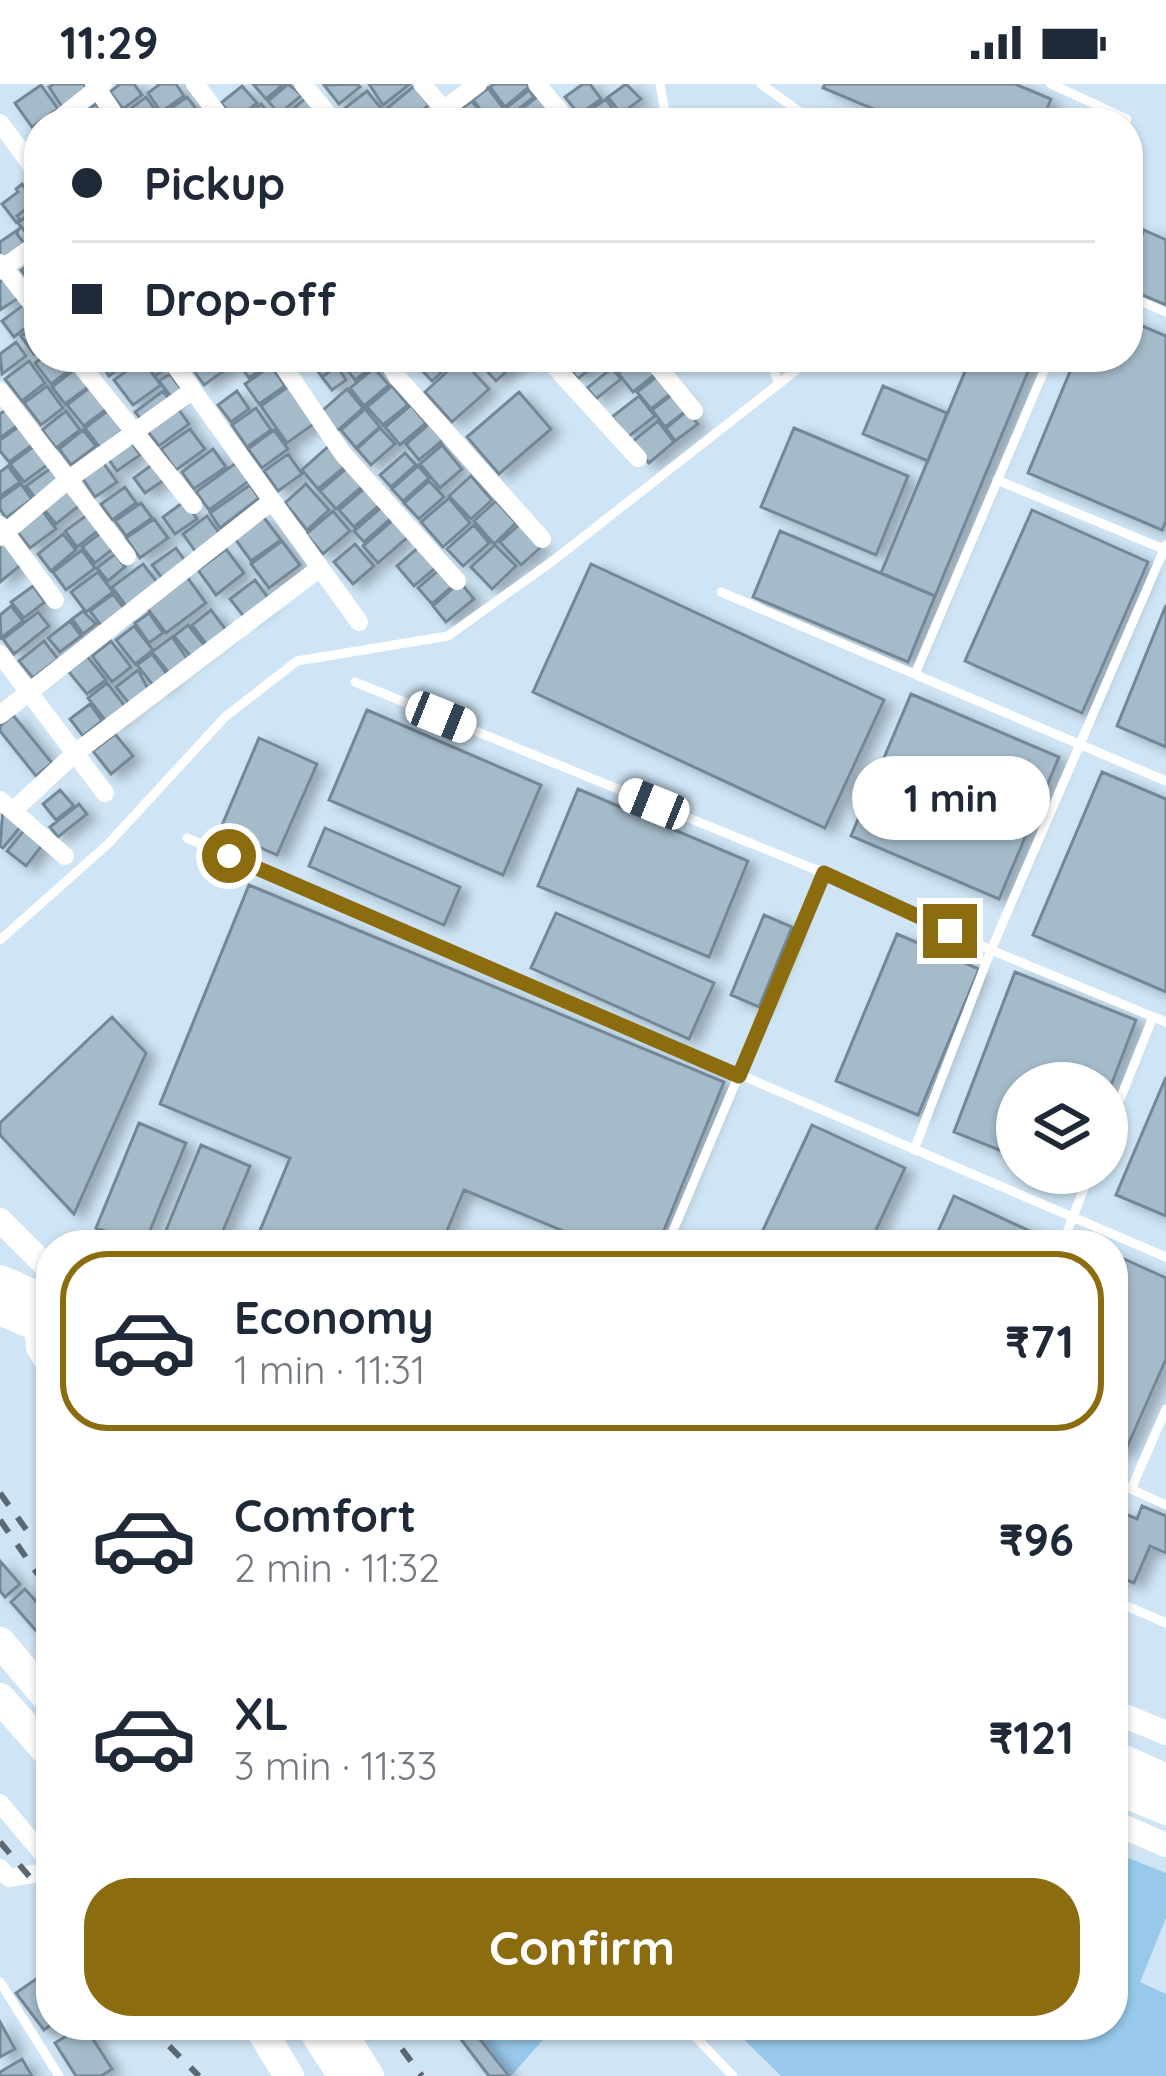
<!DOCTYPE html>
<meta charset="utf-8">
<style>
:root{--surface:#fff;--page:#f2f2f3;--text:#1f2937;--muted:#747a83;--line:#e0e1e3;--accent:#8b6d0f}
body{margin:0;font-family:Quicksand,sans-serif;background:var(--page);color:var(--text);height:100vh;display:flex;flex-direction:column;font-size:45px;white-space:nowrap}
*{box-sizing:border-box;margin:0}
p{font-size:39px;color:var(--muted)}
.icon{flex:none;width:66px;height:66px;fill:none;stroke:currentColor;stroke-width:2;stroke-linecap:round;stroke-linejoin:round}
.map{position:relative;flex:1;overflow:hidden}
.sheet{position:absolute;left:36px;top:1146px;width:1092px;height:810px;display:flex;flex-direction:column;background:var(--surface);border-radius:48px;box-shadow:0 3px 9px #0004}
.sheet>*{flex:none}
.hud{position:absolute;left:24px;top:24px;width:1119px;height:264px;border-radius:48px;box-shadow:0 3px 9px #0004;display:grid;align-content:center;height:264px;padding:0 48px;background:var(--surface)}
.tools{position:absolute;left:996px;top:978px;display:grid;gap:24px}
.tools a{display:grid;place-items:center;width:132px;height:132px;border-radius:50%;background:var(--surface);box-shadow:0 3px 9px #0004;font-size:60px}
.end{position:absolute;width:54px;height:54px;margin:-27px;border:15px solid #8b6d0f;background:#fff;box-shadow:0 0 0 6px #fff}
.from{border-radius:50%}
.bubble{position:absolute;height:84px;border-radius:42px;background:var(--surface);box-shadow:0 3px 9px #0004;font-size:39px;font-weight:800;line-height:84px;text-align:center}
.car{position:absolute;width:36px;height:72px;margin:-36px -18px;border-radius:15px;box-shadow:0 0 9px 3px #0007;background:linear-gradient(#fff 24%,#345 0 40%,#fff 0 76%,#345 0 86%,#fff 0)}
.hud b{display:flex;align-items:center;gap:42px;height:114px;font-size:45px}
.hud b+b{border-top:3px solid var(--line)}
.hud i{width:30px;height:30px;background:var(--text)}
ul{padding:21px 0 0;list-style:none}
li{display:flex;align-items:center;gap:36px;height:180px;margin:0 24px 18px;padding:0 24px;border:6px solid transparent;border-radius:48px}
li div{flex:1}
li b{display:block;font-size:45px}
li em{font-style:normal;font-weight:800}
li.active{border-color:var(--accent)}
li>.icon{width:108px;height:108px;stroke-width:1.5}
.action{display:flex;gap:24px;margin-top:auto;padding:24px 48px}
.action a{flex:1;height:138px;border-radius:48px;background:var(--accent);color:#fff;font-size:48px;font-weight:800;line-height:138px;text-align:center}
.status{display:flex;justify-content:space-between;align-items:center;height:84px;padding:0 60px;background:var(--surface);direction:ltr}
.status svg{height:33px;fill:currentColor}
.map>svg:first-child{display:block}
.green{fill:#98c9eb}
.building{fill:#a5bbca;stroke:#738796;stroke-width:3;filter:url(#shadow)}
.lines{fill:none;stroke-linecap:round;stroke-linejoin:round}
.service{stroke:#fff;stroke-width:9}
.minor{stroke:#fff;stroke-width:18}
.tertiary{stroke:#fff;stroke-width:24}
.primary{stroke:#fff;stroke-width:30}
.trunk{stroke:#fff;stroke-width:30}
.rail{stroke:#5b6872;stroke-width:6;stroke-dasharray:15 15;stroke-linecap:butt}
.route{stroke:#8b6d0f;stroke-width:15}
</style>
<div class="status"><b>11:29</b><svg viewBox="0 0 49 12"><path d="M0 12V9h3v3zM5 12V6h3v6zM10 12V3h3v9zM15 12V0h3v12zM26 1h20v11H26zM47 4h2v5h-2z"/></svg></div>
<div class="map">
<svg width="1166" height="1992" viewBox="0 0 1166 1992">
<defs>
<filter id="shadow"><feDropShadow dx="9" dy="5" stdDeviation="6" flood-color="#0004"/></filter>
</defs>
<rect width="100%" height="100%" fill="#cfe5f5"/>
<path class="green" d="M1113 1768 1166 1789V1834L1140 1898 1166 1910V1992H781L729 1941H1113Z
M471 1941H556L511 1992Z"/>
<path class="building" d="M54 0H84L88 6 63 24 49 3Z
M120 0H134L142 11 123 25 110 8Z
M160 0H176L184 12 161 28 148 9Z
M253 0H284L266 15Z
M288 0 302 11 279 30 268 17Z
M357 0 360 3 339 20 324 1Z
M369 0H410L383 21Z
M494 0H527L529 3 505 23 490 3Z
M583 0H590L601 15 579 31 565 13Z
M626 0 641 15 621 30 608 13Z
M825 0H1015L1051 15 1041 39H907L823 4Z
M41 1 58 25 32 43 15 19Z
M242 2 257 19 236 36 221 19Z
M414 2 429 21 406 39H396L385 26Z
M488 4 506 28 491 39 473 16Z
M529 6 534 13 512 30 506 24Z
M367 7 385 29 373 39H349L340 28Z
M538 12 547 24 527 39H515L510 34Z
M146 13 160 32 151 39H135L126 28Z
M187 13 200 30 187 39H169L163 30Z
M307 13 323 33 316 39H285L281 35Z
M606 15 619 34 612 39H583L579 34Z
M472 17 487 37 484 39H467L458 27Z
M96 20 110 39H75L73 36Z
M261 20 276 38 238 39Z
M22 100 35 118 17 132 20 135 16 138 2 120 18 108 16 105Z
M39 122V147L30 154 18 139Z
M19 145 17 150 24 159 0 177V158Z
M1144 146 1166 156V221L1128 205V184Z
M39 174V199L34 203 21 186Z
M5 194 20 213 0 226V198Z
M26 219 38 234 14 253 2 237Z
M1128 236 1166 252V437L1162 446 1028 389 1076 273H1128Z
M39 238V266L34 270 21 252Z
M16 258 26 272 2 290 0 270Z
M43 273H68L75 282 51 300 35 279Z
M97 273H134L109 292Z
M158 273 166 284 155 292 143 274Z
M201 273H226L232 281 204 301 190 281Z
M240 273H267L271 279 249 294 236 276Z
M318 273H335L340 280 322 293 312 278Z
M343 273H380L382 276 355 296 340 276Z
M421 273H442L449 281 432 297 415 279Z
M474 273H522L496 297Z
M568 273H601L602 274 578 295 563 277Z
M639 273H646L658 288 633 308 618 289Z
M971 273H1034L935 512 881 489Z
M461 275 489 305 452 338 425 308Z
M142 276 161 301 133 321 114 296Z
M29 277 45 299 22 317 5 295Z
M79 282 92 300 65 320 52 303Z
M271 282 285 302 259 320 245 300Z
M337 282 346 296 332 306 322 293Z
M374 284 389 301 364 322 350 304Z
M612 284 621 295 596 315 587 304Z
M170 290 182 306 172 314 159 297Z
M660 290 674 307 651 325 637 308Z
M93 301 109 323 84 342 67 321Z
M47 302 63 324 41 341 24 319Z
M289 302 315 339 287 359 261 322Z
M392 302 408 321 383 341 367 323Z
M883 302 947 329 928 377 863 350Z
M347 305 363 324 337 347 321 328Z
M163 307 172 319 144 339 135 328Z
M237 307 249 325 231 338 218 321Z
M677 307 690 324 665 343 652 326Z
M519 308 551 345 499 390 467 353Z
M639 312 655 332 628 353 612 333Z
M411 321 426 339 400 361 385 343Z
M177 323 189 340 159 362 146 345Z
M256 324 271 346 247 363 232 341Z
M7 325 18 341 0 354V330Z
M110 325 125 345 100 364 85 344Z
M365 325 380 343 356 364 341 346Z
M66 327 80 346 56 364 42 346Z
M687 327 698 340 675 357 666 344Z
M658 337 674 358 649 379 632 358Z
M429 340 443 356 419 376 406 360Z
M21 341 35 359 9 378 0 367V356Z
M380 344 395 360 371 381 357 365Z
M794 344 908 392 876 471 761 423Z
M190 345 205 365 176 386 161 365Z
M83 346 96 362 71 381 59 365Z
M274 346 288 365 262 384 248 365Z
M130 357 140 371 117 387 107 373Z
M37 360 50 379 24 398 10 380Z
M330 361 347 381 318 405 302 386Z
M442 361 462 385 440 404 420 380Z
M213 365 226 383 194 405 182 388Z
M405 369 416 381 391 403 380 391Z
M288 370 302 390 278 407 264 387Z
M102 377 117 398 95 413 81 392Z
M236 379 249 397 209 426 196 408Z
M153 380 164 396 145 409 134 394Z
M8 382 20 398 0 412V388Z
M54 382 64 396 37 416 26 402Z
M349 382 365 400 336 425 320 407Z
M418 382 429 394 403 417 392 405Z
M471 392 492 416 471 435 449 412Z
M429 397 444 413 419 435 404 419Z
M21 400 32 415 6 434 0 425V415Z
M306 400 329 426 307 446 285 419Z
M250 401 259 414 220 444 210 429Z
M367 402 382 419 354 443 339 426Z
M125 403 136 419 112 436 101 420Z
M67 405 80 421 56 440 43 424Z
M449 414 470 439 443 463 421 438Z
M185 417 197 435 175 450 163 433Z
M496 417 516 439 494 460 474 437Z
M141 419 152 434 126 452 115 437Z
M384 421 394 432 364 458 354 447Z
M42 426 56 445 30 464 16 446Z
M1032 426 1148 478 1082 629 965 577Z
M333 427 350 447 323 470 306 450Z
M87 431 99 446 77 463 65 447Z
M262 431 281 456 251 477 233 452Z
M207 432 222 453 198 471 183 450Z
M154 435 168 454 140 474 126 454Z
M393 436 408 453 378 479 363 462Z
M520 440 541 463 521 481 500 458Z
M474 441 489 459 463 482 447 465Z
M780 447 935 512 908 578 753 513Z
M102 448 114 464 95 479 82 463Z
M63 450 76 466 51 487 38 470Z
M282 457 300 481 269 504 251 480Z
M5 458 22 480 0 498V461Z
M355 460 374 482 353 500 334 478Z
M421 461 439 481 414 502 397 482Z
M495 461 516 482 492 505 471 483Z
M176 464 188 481 165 498 152 481Z
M226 465 244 489 216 511 198 486Z
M82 466 95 484 66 506 53 488Z
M115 470 125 483 108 497 97 484Z
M143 480 160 502 129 526 112 503Z
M591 480 884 616 825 744 533 608Z
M441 484 455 500 432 520 418 504Z
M98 488 113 508 86 528 71 508Z
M187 493 206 519 166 549 147 524Z
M255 496 269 515 245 534 230 515Z
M460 498 474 515 446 538 433 522Z
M33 502 45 518 24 534 11 518Z
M113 510 126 527 103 544 90 527Z
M1166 521V663L1117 642Z
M11 522 23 537 1 554 0 531Z
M211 526 226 546 207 561 192 541Z
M83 527 96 540 83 550 72 535Z
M38 528 49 542 14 570 3 555Z
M149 529 163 549 149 559 135 539Z
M70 537 81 552 60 568 48 554Z
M188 541 205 562 191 573 174 552Z
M134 542 153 566 135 580 116 556Z
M172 553 188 576 169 589 152 568Z
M44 557 58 575 33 594 19 577Z
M111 557 131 583 112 598 92 572Z
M152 570 170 594 156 605 137 581Z
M87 572 106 596 87 610 68 587Z
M138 586 148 605 131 622 116 603Z
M107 599 128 626 109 641 88 614Z
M911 610 1059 673 999 815 851 752Z
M90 620 102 637 83 652 70 635Z
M367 626 541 701 503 791 329 716Z
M13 631 52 679 36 692 0 647V642Z
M115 650 133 672 111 690 93 667Z
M259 654 317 680 277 771 220 746Z
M1102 688 1166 715V908L1033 851Z
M578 705 748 777 709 873 538 802Z
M60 706 74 722 56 736 43 720Z
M79 720 87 730 58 753 50 743Z
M3 725 22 741 3 764 0 762Z
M26 744 44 759 26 782 7 767Z
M325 744 460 803 444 841 309 782Z
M249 801 724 998 658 1161H630L604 1150 597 1161 464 1106 441 1161H254L290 1074 160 1020Z
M556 829 714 899 689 955 531 884Z
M764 831 792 843 759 923 731 911Z
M897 850 979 885 918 1031 836 997Z
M1015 888 1136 936 1107 1012V999H1017V1073L954 1048Z
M112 933 146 969 74 1130 0 1051V1039Z
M1166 993V1132L1116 1111Z
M139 1039 186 1059 144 1161 96 1144Z
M812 1041 905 1084 869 1161H756Z
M201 1061 250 1082 217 1161H160Z
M954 1112 1049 1156 1046 1161H932Z
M1113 1170 1166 1194V1275L1125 1368 1113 1363Z
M1142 1422 1166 1432V1469L1150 1462 1134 1499 1113 1490V1437L1118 1427 1137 1435Z
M0 1477 20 1500 5 1513 0 1507Z
M25 1505 51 1534 38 1549 11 1518Z
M39 1893 51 1910V1941L44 1946 16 1909Z
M0 1938 15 1965 0 1973Z
M84 1941 112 1985 101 1992H76L55 1959Z
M472 1945 509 1992H489L460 1954Z
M22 1975 32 1992H0V1988Z"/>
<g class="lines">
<path class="service" d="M660 0 667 39
M761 0 800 28 825 39
M1051 0 1127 35 1120 39
M1128 74 1131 65
M1128 212 1166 228
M768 273 779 300
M997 396 1166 466
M721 508 1166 697
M915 590 1050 273
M355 598 824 789 991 866 1166 938
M187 754 1166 1173
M0 856 108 760 225 633 297 577 448 552 554 476 813 273
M1107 1048 1153 933
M914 1066 991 866 1166 461
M667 1161 824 789
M1062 1161 1090 1089
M1113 1397 1166 1421
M1131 1405 1166 1325
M1113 1516 1166 1539
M0 1898 59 1992
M684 1941 733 1992"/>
<path class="minor" d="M94 0 120 39
M195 0 225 39
M303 0 335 39
M422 0 455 39
M537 0 569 39
M0 39 39 91
M54 39 103 0
M426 39 478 0
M0 179 39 229
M0 186 39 158
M74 273 193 421
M169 273 359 538
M277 273 343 370 457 497
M385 273 398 294 542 455
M546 273 638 374
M650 273 694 327
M0 307 127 472
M0 441 55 516
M0 453 69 395 193 306
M0 570 105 709
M0 631 272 417
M0 716 65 772
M14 726 74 670 320 484
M0 1719 51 1780
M0 1784 9 1794 51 1787"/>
<path class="tertiary" d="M0 1136 51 1187
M35 1231 38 1264 51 1284
M1113 1627 1166 1649
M1113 1738 1166 1761"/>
<path class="primary" d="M337 1941 369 1992"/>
<path class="trunk" d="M0 1196 51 1218
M0 1226 51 1248
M0 1558 51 1618
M0 1614 51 1672
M1113 1671 1166 1695
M1113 1704 1166 1726
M258 1941 289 1992
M310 1941 343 1992"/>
<path class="rail" d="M0 1409 28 1448
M0 1436 51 1509
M0 1758 51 1818
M148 1941 199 1992
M384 1941 422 1992"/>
</g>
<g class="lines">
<path class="route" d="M229 772 739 992 824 789 950 847"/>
</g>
</svg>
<div class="tools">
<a><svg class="icon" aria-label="layers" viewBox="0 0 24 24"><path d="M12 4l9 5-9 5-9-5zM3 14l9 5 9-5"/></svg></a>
</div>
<i class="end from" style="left:229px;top:772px"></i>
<i class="end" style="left:950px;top:847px"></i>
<div class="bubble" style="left:852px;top:672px;width:198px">1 min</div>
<i class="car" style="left:441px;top:633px;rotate:112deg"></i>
<i class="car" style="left:654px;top:720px;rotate:292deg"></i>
<div class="hud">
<b><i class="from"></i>Pickup</b>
<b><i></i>Drop-off</b>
</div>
<section class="sheet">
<ul>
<li class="active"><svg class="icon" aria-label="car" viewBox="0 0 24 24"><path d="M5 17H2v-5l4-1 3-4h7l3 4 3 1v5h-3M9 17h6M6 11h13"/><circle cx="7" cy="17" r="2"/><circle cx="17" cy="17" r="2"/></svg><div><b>Economy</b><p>1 min · 11:31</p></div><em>₹71</em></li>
<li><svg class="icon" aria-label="car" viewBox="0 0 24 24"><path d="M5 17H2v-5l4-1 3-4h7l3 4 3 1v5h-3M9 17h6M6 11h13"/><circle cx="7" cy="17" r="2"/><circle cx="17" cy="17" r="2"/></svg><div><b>Comfort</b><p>2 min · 11:32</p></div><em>₹96</em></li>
<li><svg class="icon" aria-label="car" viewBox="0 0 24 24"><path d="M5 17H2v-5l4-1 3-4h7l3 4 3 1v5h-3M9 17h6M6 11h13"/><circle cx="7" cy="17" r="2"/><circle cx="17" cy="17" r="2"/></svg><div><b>XL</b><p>3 min · 11:33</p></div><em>₹121</em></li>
</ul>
<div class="action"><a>Confirm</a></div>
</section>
</div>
